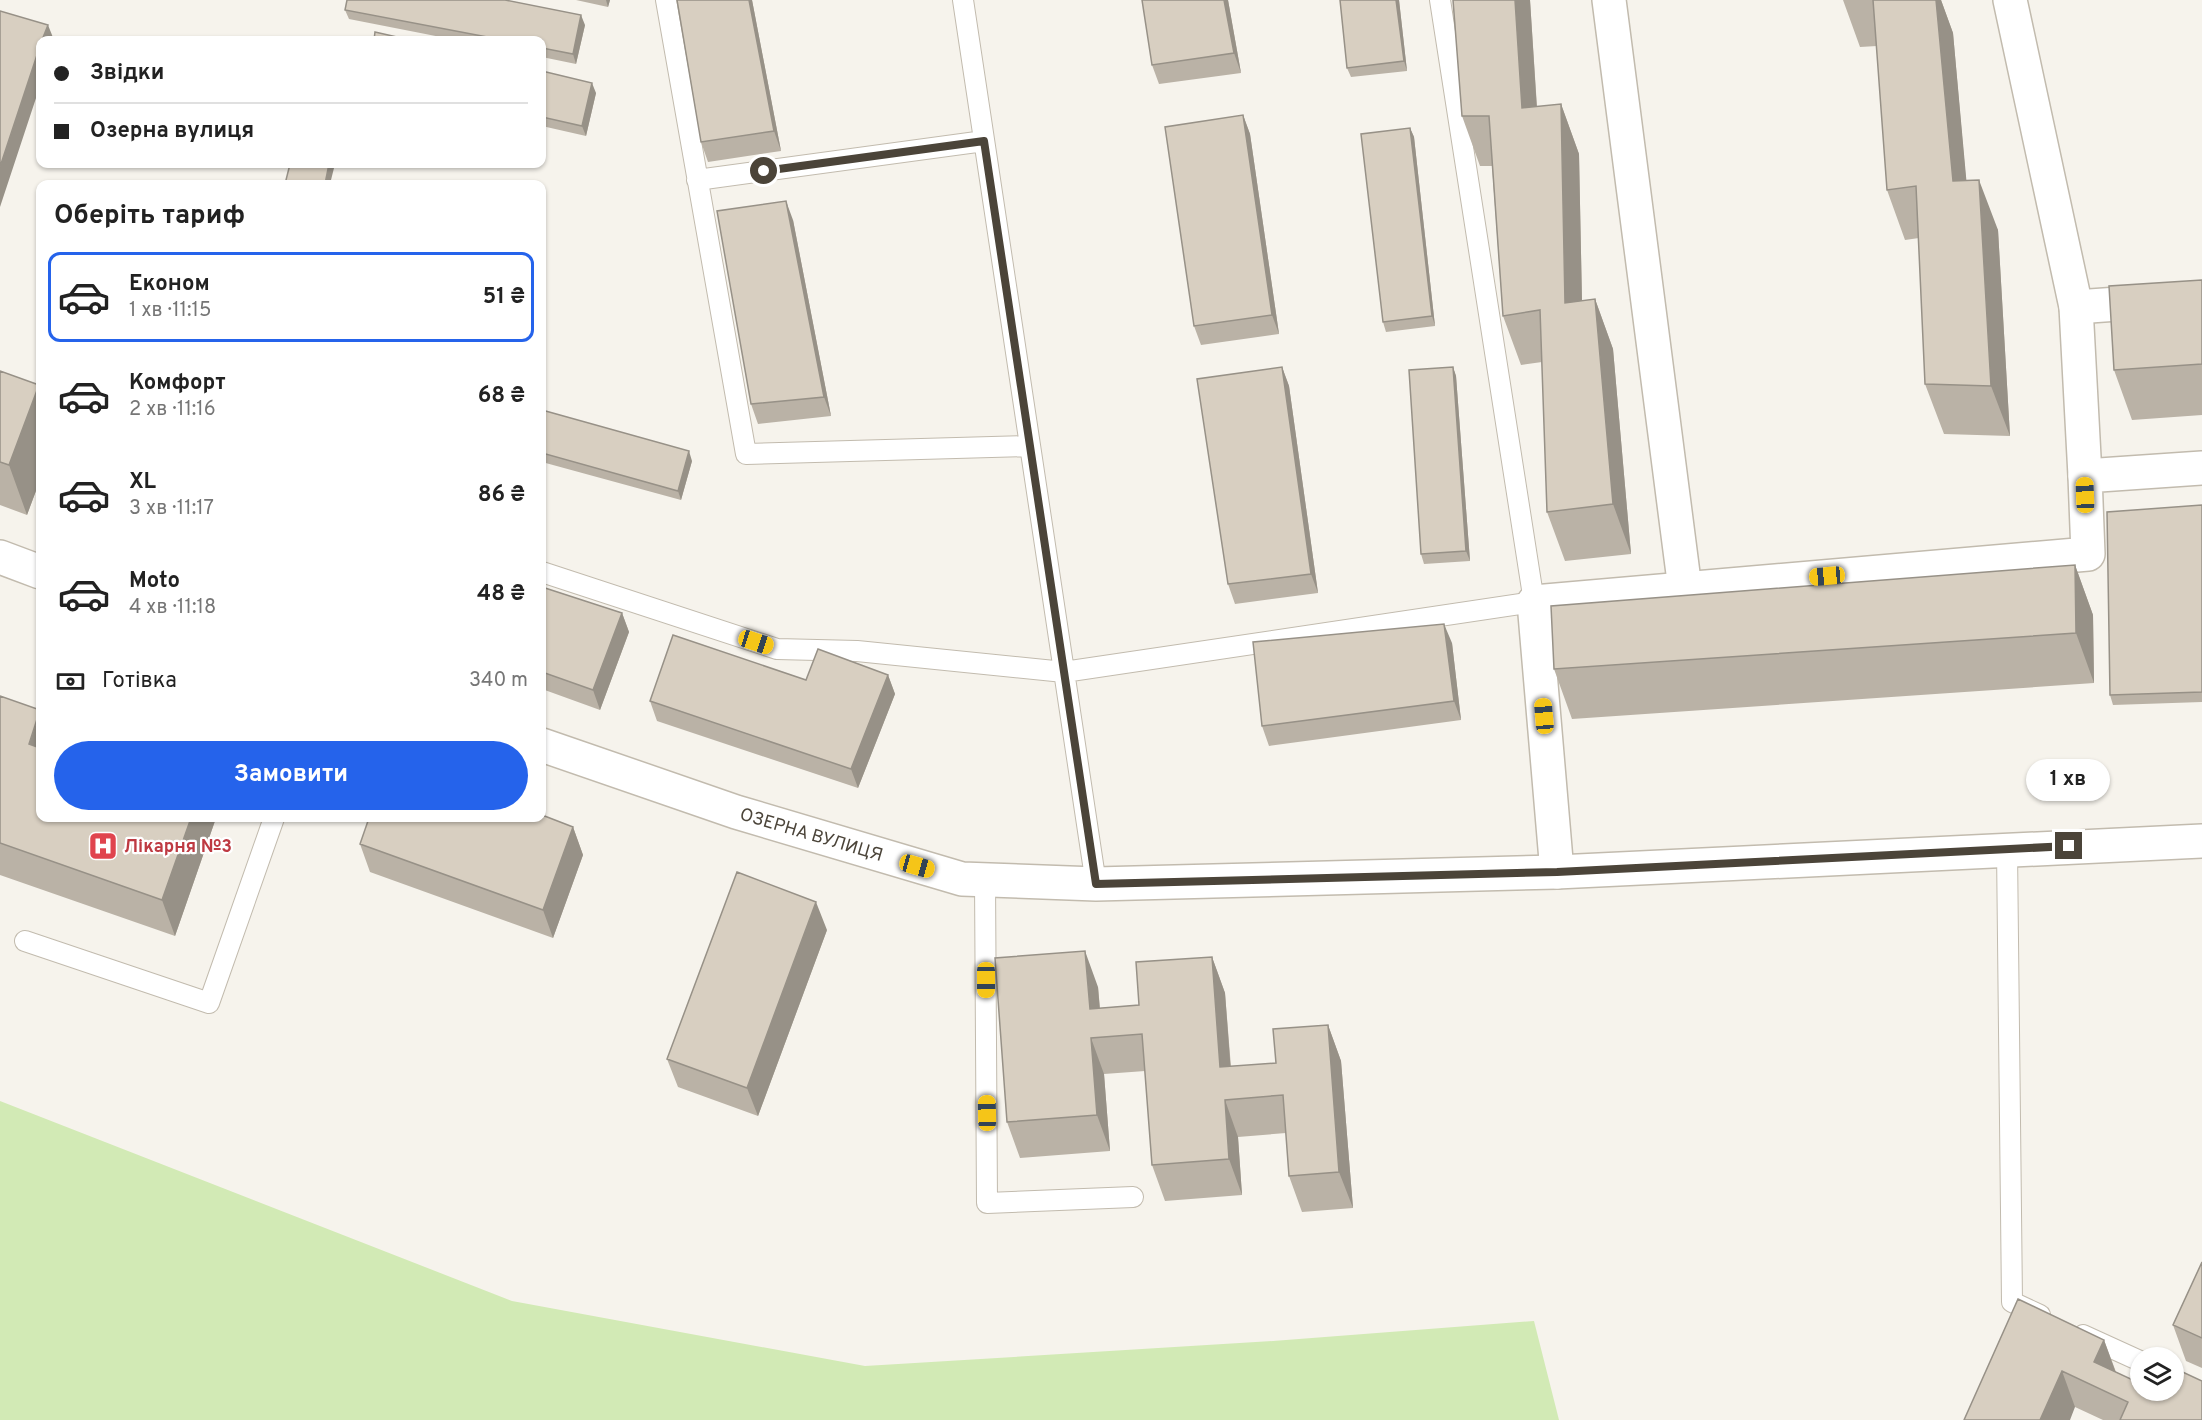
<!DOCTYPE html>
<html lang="uk">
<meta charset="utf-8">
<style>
:root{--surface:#fff;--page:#f2f2f2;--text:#222;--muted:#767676;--line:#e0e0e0;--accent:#2563eb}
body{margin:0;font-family:Overpass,sans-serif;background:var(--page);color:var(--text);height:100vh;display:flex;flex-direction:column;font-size:22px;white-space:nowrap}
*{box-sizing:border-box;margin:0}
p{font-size:20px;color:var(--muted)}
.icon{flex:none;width:33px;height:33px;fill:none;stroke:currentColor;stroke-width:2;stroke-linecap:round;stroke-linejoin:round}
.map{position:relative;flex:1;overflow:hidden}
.drawer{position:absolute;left:36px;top:180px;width:510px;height:642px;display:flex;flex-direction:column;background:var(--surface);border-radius:12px;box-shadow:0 2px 4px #0004}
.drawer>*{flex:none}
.banner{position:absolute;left:36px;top:36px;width:510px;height:132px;border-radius:12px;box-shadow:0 2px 4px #0004;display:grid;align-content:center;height:132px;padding:0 18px;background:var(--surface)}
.fabs{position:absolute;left:2130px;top:1347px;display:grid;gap:12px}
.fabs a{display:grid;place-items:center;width:54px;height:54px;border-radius:50%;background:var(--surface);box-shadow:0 2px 4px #0004;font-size:30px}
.end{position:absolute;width:27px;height:27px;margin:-14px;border:8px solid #4b4439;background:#fff;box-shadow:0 0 0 3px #fff}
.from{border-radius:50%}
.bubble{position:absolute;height:42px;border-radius:21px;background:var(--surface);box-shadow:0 2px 4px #0004;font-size:20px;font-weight:700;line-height:42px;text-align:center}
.car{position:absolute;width:18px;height:36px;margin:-18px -9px;border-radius:8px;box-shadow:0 0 4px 2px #0007;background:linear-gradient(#f5c518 24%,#345 0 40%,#f5c518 0 76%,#345 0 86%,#f5c518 0)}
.banner b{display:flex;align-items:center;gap:21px;height:57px;font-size:22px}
.banner b+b{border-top:2px solid var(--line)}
.banner i{width:15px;height:15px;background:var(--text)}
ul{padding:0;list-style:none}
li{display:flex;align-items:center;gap:18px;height:90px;margin:0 12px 9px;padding:0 6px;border:3px solid transparent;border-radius:12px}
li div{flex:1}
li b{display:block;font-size:22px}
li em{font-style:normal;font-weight:700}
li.selected{border-color:var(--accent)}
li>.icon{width:54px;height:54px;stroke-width:1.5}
h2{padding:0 18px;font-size:27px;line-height:72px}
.pay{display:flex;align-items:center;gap:15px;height:66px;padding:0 18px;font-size:22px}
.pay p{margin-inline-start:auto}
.button{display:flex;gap:12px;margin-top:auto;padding:12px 18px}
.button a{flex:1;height:69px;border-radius:36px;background:var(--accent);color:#fff;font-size:24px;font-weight:700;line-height:69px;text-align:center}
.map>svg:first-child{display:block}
.green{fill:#d2eab5}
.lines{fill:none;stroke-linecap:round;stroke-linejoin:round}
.service-casing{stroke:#c2bbae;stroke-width:22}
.minor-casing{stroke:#c2bbae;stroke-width:36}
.service{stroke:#fff;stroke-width:20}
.minor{stroke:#fff;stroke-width:33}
.wall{fill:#bab2a6}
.shaded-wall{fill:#979187}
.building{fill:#d8cfc1;stroke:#979187;stroke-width:1.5}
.route{stroke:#4b4439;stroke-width:8}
.labels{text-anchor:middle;stroke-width:4.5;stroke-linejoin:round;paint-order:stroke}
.street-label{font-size:18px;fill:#4b4439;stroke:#fff}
.health-label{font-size:18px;font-weight:bold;fill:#be3a42;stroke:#fff;text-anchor:start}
</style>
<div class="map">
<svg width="2202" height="1420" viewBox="0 0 2202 1420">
<rect width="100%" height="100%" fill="#f6f3ec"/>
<path class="green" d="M0 1101 512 1301 865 1366 1273 1341 1534 1321 1559 1420H0Z"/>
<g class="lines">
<g class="service-casing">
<path id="service" d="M666 0 746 454 1030 446
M963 0 1096 884
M697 180 984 141
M542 572 777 649 857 651 1064 672 1534 602 1440 0
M2007 849 2012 1302 2040 1315
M985 880 987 1203 1133 1197
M25 941 209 1003 274 818
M2083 1335 2140 1361"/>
</g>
<g class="minor-casing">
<g id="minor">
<path d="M1609 0 1685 589"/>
<path d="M2010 0 2076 307 2085 476"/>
<path d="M2076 307 2202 298"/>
<path d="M0 557 40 572"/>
<path id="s1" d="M542 745 736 812 962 879 1096 884 1557 872 2202 841"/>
<path d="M1557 872 1534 602 2088 554 2085 476 2202 468"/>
</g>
</g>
<use href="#service" class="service"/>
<use href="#minor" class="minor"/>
</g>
<path class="wall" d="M576 0H610L608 7Z
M677 0H752L781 151 708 162 701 142Z
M1228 0 1241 73 1159 84 1152 65Z
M1340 0H1399L1407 71 1351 77 1347 68Z
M1453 0H1530L1537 107 1561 104 1579 154 1582 301 1595 299 1613 349 1631 554 1565 561 1547 512 1542 362 1521 365 1503 316 1492 166H1480L1462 116Z
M1843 0H1941L1953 33 1966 181 1998 230 2010 436 1944 434 1925 384 1919 238 1905 240 1887 190 1877 46 1860 47Z
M345 10 585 25 576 64 542 57V40H456L349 19Z
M542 71 596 93 586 136 542 126Z
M1243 115 1250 134 1279 334 1201 345 1194 326Z
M1410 128 1414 137 1435 326 1386 332 1383 322Z
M793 220 831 416 758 424 751 404Z
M2202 280V415L2132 420 2114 370Z
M1282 367 1289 386 1318 593 1235 604 1228 584Z
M1453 367 1456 376 1470 561 1424 564 1421 554Z
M0 371 39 385 40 389V480L27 515 0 505Z
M542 410 692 461 681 500 542 462Z
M2202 505V702L2113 705 2110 695Z
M2075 565 2093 615 2094 683 1572 719 1554 669Z
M542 587 622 613 629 632 600 710 542 689Z
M1452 643 1461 720 1269 746 1262 726Z
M888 675 895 694 858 788 657 721 650 701 806 680Z
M0 696 40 818H216L175 936 0 875Z
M573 827 583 855 553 938 370 872 360 844Z
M827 930 758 1116 678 1087 667 1059Z
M1212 957 1225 993 1231 1067 1276 1063 1328 1025 1341 1061 1353 1208 1302 1212 1289 1176 1286 1133 1238 1137 1242 1195 1165 1201 1152 1165 1145 1071 1104 1074 1110 1151 1020 1158 1007 1122 1098 987 1100 1008 1139 1005Z
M2202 1262V1368L2186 1361 2173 1325Z
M2104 1340 2116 1372 2202 1420H2103L2075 1407 1964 1420Z"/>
<path class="shaded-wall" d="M606 0H610L608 7Z
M749 0H752L781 151 774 131Z
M1224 0H1228L1241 73 1234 53Z
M1396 0H1399L1407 71 1404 61Z
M1515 0H1530L1540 158 1522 108Z
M1936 0H1941L1953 33 1971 231 1953 181Z
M581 15 585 25 576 64 573 54Z
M48 25 54 40H42Z
M40 46V86L0 207V167Z
M592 83 596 93 586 136 582 126Z
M1561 104 1579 154 1583 352 1565 303Z
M1243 115 1250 134 1279 334 1272 315Z
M1410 128 1414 137 1435 326 1432 316Z
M329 164H335L330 184H325Z
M1979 180 1998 230 2010 436 1991 386Z
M786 201 793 220 831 416 824 397Z
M1595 299 1613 349 1631 554 1613 504Z
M1282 367 1289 386 1318 593 1311 574Z
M1453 367 1456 376 1470 561 1466 551Z
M39 385 40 389V480L27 515 9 465Z
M689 451 692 461 681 500 678 491Z
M2075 565 2093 615 2094 683 2076 633Z
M622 613 629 632 600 710 593 690Z
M1444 624 1452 643 1461 720 1454 701Z
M888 675 895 694 858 788 851 769Z
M40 711V776L29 744Z
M191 818H216L175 936 162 900Z
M573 827 583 855 553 938 543 910Z
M816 902 827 930 758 1116 747 1088Z
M1085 951 1098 987 1102 1037 1090 1009Z
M1212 957 1225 993 1233 1100 1220 1067Z
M1328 1025 1341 1061 1353 1208 1339 1172Z
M1091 1038 1104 1074 1110 1151 1097 1115Z
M1225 1100 1238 1137 1242 1195 1229 1159Z
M2104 1340 2117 1376 2094 1362Z
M2062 1371 2075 1407 2070 1420H2040Z"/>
<path class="building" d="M347 0H505L581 15 573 54 542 48V40H503L345 10Z
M677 0H749L774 131 701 142Z
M1142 0H1224L1234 53 1152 65Z
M1340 0H1396L1404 61 1347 68Z
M1453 0H1515L1522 108 1561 104 1565 303 1595 299 1613 504 1547 512 1540 310 1503 316 1489 116H1462Z
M1873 0H1936L1953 181 1979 180 1991 386 1925 384 1916 186 1887 190Z
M0 11 48 25 42 40H40V46L0 167Z
M375 32 410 40H374Z
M542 71 592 83 582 126 542 117Z
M1243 115 1272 315 1194 326 1165 127Z
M1410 128 1432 316 1383 322 1361 134Z
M290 164H329L325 184H285Z
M786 201 824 397 751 404 717 211Z
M2202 280V364L2114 370 2109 286Z
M1282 367 1311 574 1228 584 1197 379Z
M1453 367 1466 551 1421 554 1409 370Z
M0 371 39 385 9 465 0 462Z
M542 410 689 451 678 491 542 453Z
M2202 505V692L2110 695 2107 512Z
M2075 565 2076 633 1554 669 1551 606Z
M542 587 622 613 593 690 542 672Z
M1444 624 1454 701 1262 726 1253 642Z
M673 635 806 680 818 649 888 675 851 769 650 701Z
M0 696 40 710 29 744 40 748V818H191L162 900 0 843Z
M542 815 573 827 543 910 360 844 369 818H542Z
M737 872 816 902 747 1088 667 1059Z
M1085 951 1090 1009 1139 1005 1136 962 1212 957 1220 1067 1276 1063 1273 1029 1328 1025 1339 1172 1289 1176 1283 1095 1225 1100 1229 1159 1152 1165 1142 1034 1091 1038 1097 1115 1007 1122 995 958Z
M2202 1262V1338L2173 1325Z
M2018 1299 2104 1340 2094 1362 2137 1382 2140 1374V1390H2174V1368L2202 1381V1420H2120L2128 1402 2062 1371 2040 1420H1964Z"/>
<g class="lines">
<path class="route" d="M764 171 984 141 1096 884 1557 872 2069 846"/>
</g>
<defs>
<g id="hospital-square" transform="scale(1.5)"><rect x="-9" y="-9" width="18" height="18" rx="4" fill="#e0444e" stroke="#fff"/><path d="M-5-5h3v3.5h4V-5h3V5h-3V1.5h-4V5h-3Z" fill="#fff"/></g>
</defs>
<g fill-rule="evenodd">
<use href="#hospital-square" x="103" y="846"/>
</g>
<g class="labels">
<g class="street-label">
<text dy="6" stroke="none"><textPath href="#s1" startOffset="284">ОЗЕРНА ВУЛИЦЯ</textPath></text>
</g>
<g class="health-label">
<text x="124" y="852">Лікарня №3</text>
</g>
</g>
</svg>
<div class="fabs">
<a><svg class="icon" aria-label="layers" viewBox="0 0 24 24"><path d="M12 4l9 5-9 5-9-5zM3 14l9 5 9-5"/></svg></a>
</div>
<i class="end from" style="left:764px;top:171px"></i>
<i class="end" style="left:2069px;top:846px"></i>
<div class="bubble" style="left:2026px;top:759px;width:84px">1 хв</div>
<i class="car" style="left:2085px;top:495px;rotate:358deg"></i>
<i class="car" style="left:1827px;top:576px;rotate:265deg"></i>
<i class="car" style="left:756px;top:642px;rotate:108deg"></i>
<i class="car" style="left:1544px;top:716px;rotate:355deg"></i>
<i class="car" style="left:917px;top:866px;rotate:106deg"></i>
<i class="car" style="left:986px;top:980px;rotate:180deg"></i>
<i class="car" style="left:987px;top:1113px;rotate:359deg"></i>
<div class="banner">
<b><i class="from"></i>Звідки</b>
<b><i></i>Озерна вулиця</b>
</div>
<section class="drawer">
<h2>Оберіть тариф</h2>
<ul>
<li class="selected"><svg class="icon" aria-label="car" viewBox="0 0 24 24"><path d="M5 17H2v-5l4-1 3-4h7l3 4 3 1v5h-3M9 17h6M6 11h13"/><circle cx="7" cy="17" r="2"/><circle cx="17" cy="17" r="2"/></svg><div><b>Економ</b><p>1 хв · 11:15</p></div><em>51 ₴</em></li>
<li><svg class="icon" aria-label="car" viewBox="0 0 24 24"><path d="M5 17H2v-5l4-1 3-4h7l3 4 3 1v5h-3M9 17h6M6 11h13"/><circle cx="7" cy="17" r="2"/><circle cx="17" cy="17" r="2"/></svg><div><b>Комфорт</b><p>2 хв · 11:16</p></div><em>68 ₴</em></li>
<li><svg class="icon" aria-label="car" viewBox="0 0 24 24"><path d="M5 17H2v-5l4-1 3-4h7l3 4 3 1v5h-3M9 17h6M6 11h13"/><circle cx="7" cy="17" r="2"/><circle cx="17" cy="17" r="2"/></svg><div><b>XL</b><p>3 хв · 11:17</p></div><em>86 ₴</em></li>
<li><svg class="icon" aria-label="car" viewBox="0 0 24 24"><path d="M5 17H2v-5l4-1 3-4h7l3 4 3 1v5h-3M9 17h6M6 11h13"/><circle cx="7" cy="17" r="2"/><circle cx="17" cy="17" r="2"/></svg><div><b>Moto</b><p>4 хв · 11:18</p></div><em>48 ₴</em></li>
</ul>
<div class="pay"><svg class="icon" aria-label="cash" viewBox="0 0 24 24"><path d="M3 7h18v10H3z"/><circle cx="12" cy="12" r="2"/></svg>Готівка<p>340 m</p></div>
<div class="button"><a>Замовити</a></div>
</section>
</div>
